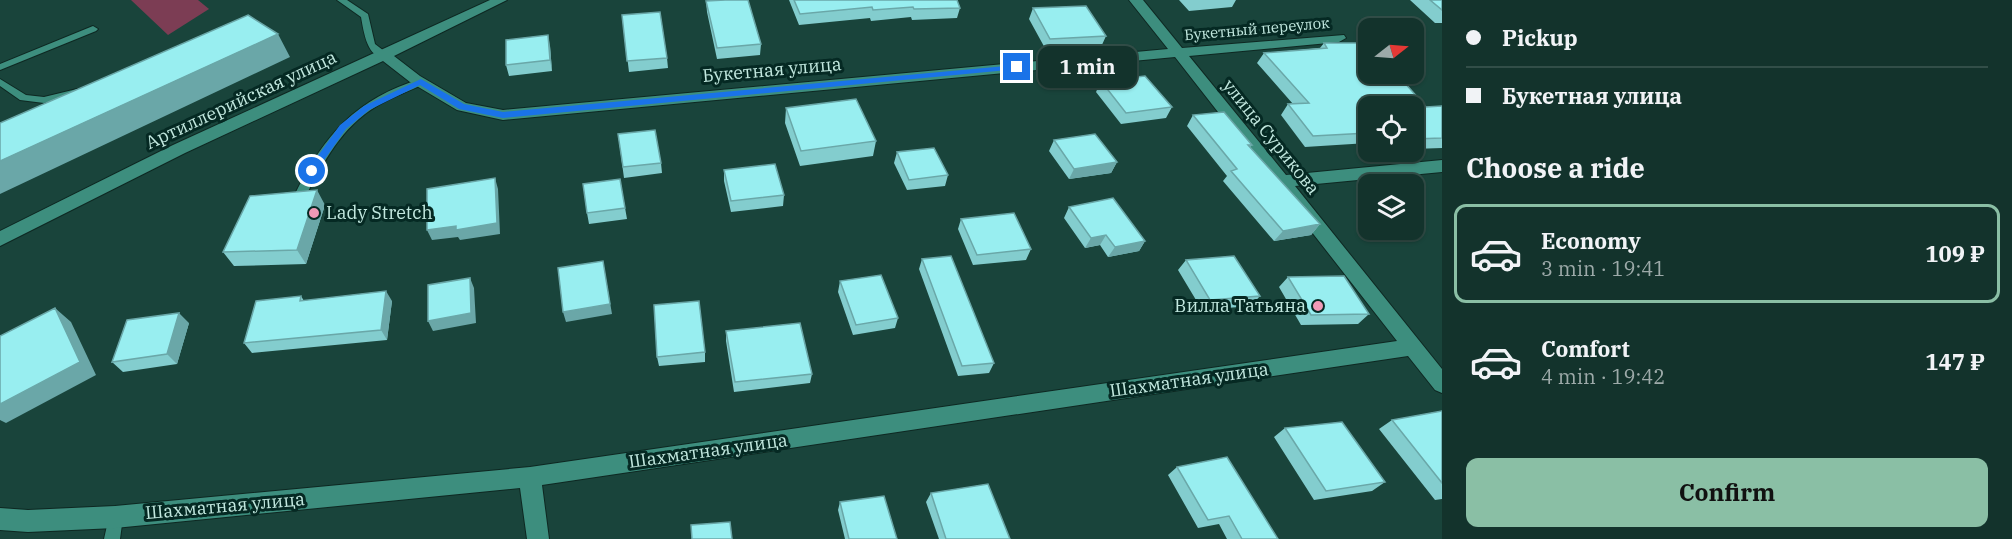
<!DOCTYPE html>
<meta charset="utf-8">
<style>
:root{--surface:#13332c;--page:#1c3b34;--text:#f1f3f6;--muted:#9daaa9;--line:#324e48;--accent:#8abfa5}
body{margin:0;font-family:"IBM Plex Serif",serif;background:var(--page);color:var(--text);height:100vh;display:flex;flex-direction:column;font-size:22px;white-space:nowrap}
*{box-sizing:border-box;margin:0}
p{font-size:20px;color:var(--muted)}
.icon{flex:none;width:33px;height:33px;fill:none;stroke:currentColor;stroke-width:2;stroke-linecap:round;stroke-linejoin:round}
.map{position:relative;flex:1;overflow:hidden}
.side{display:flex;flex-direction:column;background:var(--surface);width:570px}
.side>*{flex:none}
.guide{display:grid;align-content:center;height:132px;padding:0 24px;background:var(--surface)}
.needle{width:39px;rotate:73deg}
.tools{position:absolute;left:1358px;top:18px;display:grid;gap:12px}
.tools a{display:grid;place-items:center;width:66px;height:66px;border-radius:12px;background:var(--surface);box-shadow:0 2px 4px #0004,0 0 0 2px var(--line);font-size:30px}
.end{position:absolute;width:27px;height:27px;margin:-14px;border:8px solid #1a73e8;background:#fff;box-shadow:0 0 0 3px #fff}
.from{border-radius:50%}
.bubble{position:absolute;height:42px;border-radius:12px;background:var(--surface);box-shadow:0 2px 4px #0004,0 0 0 2px var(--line);font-size:20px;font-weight:700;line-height:42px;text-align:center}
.guide b{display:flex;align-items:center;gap:21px;height:57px;font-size:22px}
.guide b+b{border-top:2px solid var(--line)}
.guide i{width:15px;height:15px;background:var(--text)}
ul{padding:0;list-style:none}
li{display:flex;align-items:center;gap:18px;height:99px;margin:0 12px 9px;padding:0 12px;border:3px solid transparent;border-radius:12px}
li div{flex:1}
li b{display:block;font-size:22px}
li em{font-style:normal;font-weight:700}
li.on{border-color:var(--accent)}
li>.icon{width:54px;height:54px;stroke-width:1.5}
h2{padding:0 24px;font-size:27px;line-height:72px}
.action{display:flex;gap:12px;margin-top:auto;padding:12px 24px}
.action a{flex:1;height:69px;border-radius:12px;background:var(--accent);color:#111;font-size:24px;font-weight:700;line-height:69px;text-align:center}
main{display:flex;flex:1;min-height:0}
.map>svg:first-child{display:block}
.green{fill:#7c3d54}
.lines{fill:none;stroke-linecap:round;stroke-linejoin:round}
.lane-casing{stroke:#0e2822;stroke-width:2}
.street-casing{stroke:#0e2822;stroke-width:2}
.lane{fill:#3d8e7e;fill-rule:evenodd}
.street{fill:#3d8e7e;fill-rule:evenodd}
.wall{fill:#83cdce}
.shaded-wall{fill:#6aa7a8}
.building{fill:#98eef0;stroke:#6aa7a8;stroke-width:1.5}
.route{fill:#1a73e8}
.poi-dot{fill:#f09ab7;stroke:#052923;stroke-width:2}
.labels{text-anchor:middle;stroke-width:6;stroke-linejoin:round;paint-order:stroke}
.far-street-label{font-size:15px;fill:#c2e8df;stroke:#052923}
.street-label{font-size:18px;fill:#c2e8df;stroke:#052923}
.poi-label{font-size:18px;fill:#c2e8df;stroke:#052923;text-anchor:start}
</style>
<main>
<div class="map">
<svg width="1442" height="539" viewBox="0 0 1442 539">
<rect width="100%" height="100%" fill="#19443b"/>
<path class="green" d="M131 0H198L209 9 168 35Z"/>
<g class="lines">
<g class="lane-casing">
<path id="lane" d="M337 0H347L368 14 375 44 388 54V58C367 60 364 33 361 17Z
M93 26 98 29 96 31 0 70V64Z
M0 79 26 95 44 97 77 89 82 92 80 94 44 103 20 100 0 86Z
M421 79 426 82 424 84C409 91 392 97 377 106 341 127 324 162 305 197H297L295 194C324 135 357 98 421 79Z
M115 510 120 512 123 517 120 539H104L110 512Z"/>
</g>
<g class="street-casing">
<path id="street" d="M490 0H507L394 56 420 76 466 103 503 110 1168 49 1129 0H1143L1182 48 1344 35 1346 38 1339 42 1189 56 1286 175 1442 160V172L1295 186 1442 369V393L1435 390 1408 356 542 485 549 539H527L520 488 115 528 28 532 0 530V508L28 510 115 506 530 467 1397 341 1175 57 503 120 457 110 410 82 383 61 185 153 0 246V231L173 145Z"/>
</g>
<use href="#lane" class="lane"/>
<use href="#street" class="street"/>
</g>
<path class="wall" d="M789 0H957L960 8 957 18 912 20 911 17 871 21 870 18 799 25Z
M1179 0H1236L1232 7 1189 11Z
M1410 0H1442V23H1435Z
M706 1 761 44 760 55 717 59 707 12Z
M1033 8 1106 36 1101 47 1046 50 1029 19Z
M622 15 667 58 668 68 629 72Z
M1324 43 1426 107 1442 106V148L1413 149V106H1368V143L1305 147 1281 115 1288 104H1293L1257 63 1264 53 1320 48Z
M550 46 552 71 509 76 506 65Z
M1101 81 1172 107 1166 118 1121 124 1096 92Z
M786 108 876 141 873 156 800 166 785 123Z
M1193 115 1252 145 1250 147 1320 224 1311 235 1274 241 1223 181 1227 176 1187 126Z
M618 134 661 163 662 173 624 178Z
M1054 140 1117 162 1111 173 1069 179 1049 151Z
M897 152 948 175 945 186 907 190 894 163Z
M724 170 784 195 783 206 731 212 724 181Z
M620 179 627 219 589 224 587 213Z
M325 205 306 264 234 266 223 252Z
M1069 207 1145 241 1139 251 1108 257 1100 245 1085 248 1064 218Z
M961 219 1031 249 1026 260 973 265 958 229Z
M922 259 994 363 989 373 958 376 919 269Z
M1186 260 1260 296 1251 306 1202 310 1178 270Z
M1288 277 1369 314 1358 324 1301 325 1279 287Z
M840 281 898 318 895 328 853 335 838 292Z
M301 296 304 301H392L387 340 252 353 244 343Z
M189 323 177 364 123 372 112 362Z
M726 331 812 374 810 383 734 392 726 341Z
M705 352V362L659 366 657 357Z
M1442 411V499L1435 500 1379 429 1392 420Z
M1285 428 1385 482 1372 491 1314 500 1274 437Z
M1177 467 1278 539H1227L1219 524 1198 528 1168 475Z
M931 493 1010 539H939L926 502Z
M840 502 897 539H845L838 510Z"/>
<path class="shaded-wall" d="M278 34 290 57 0 194V161Z
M548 35 550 46 552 71 550 60Z
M1117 162 1111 173 1069 179 1074 169Z
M495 178 498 189 500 234 460 240 458 237 432 240 427 230Z
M317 190 325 205 306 264 297 250Z
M1320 224 1311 235 1274 241 1283 231Z
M1106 235 1100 245 1085 248 1091 238Z
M1145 241 1139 251 1108 257 1115 247Z
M603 261 612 314 566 322 563 312Z
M470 278 474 288 476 323 433 331 428 321Z
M386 291 392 301 387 340 381 330Z
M55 308 71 322 96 375 6 423 0 420V404Z
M179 313 189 323 177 364 167 354Z"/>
<path class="building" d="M725 0H748L761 44 717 48 706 1Z
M794 0H957L960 8 914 9 913 7 873 10 872 7 800 14Z
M1430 0H1442V10Z
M1086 6 1106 36 1050 39 1033 8Z
M660 12 667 58 627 61 622 15Z
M248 15 278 34 0 161V123Z
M548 35 550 60 506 65V40Z
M1324 43H1368V74H1397L1426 107 1442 106V138L1413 139V106H1368V133L1313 136 1288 104 1309 103 1264 53 1327 48Z
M1145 76 1172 107 1126 113 1101 81Z
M856 99 876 141 801 151 786 108Z
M1224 112 1252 145H1248L1320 224 1283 231 1231 171 1237 169 1193 115Z
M655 130 661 163 623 167 618 134Z
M1095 134 1117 162 1074 169 1054 140Z
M934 148 948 175 909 180 897 152Z
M775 164 784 195 731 201 724 170Z
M495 178 497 223 456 230V226L427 230V189Z
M620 179 625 208 587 213 583 184Z
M317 190 297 250 223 252 250 196Z
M1113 198 1145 241 1115 247 1106 235 1091 238 1069 207Z
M1014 213 1031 249 977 255 961 219Z
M951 256 994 363 962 366 922 259Z
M1234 256 1260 296 1210 300 1186 260Z
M603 261 610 304 563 312 558 268Z
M881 275 898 318 856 325 840 281Z
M1344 276 1369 314 1311 315 1288 277Z
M470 278 471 313 428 321V285Z
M386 291 381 330 244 343 256 301 301 296 300 301Z
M699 301 705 352 657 357 654 305Z
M55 308 80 362 0 404V336Z
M179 313 167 354 112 362 127 320Z
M800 323 812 374 735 382 726 331Z
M1442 411V483L1392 420Z
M1342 422 1385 482 1326 491 1285 428Z
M1227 457 1278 539H1242L1229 516 1208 520 1177 467Z
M988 484 1010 539H946L931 493Z
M884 496 897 539H849L840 502Z
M730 522 732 539H692L691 525Z"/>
<path class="route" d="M1017 65 1021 67 1019 69 503 118 459 109 420 85 369 110 346 129 315 173 307 171 340 125 364 106 421 79 464 104 503 112Z"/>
<g class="poi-dot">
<circle cx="314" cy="213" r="6"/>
<circle cx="1318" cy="306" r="6"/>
</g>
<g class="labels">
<g class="far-street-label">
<text transform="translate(1257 29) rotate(-5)" y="5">Букетный переулок</text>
</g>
<g class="street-label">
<text transform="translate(772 70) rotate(-5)" y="6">Букетная улица</text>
<text transform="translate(241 100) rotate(-25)" y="6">Артиллерийская улица</text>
<text transform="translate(1271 137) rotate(51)" y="6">улица Сурикова</text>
<text transform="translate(1189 380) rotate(-8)" y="6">Шахматная улица</text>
<text transform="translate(708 451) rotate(-8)" y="6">Шахматная улица</text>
<text transform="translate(225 506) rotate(-5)" y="6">Шахматная улица</text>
</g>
<g class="poi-label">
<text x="326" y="219">Lady Stretch</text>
<text x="1306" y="312" text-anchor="end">Вилла Татьяна</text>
</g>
</g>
</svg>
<div class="tools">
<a><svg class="needle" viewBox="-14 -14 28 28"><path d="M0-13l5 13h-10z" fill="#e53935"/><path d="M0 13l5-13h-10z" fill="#9daaa9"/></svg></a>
<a><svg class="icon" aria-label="locate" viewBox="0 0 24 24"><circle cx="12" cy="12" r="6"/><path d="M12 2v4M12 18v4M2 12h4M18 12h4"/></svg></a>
<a><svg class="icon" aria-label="layers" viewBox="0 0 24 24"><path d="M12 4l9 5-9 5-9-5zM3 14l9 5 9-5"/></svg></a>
</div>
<i class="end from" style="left:312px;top:171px"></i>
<i class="end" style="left:1017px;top:67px"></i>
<div class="bubble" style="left:1038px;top:46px;width:99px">1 min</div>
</div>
<section class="side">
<div class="guide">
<b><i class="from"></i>Pickup</b>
<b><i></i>Букетная улица</b>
</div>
<h2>Choose a ride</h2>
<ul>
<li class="on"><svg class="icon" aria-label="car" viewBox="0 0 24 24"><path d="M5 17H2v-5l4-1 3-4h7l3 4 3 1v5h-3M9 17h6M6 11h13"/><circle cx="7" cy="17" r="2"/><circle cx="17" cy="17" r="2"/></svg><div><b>Economy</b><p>3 min · 19:41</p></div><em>109 ₽</em></li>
<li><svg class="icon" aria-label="car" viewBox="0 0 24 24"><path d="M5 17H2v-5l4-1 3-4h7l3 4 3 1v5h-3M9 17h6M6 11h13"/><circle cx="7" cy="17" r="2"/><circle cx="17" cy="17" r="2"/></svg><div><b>Comfort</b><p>4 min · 19:42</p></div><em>147 ₽</em></li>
</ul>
<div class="action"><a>Confirm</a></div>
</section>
</main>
